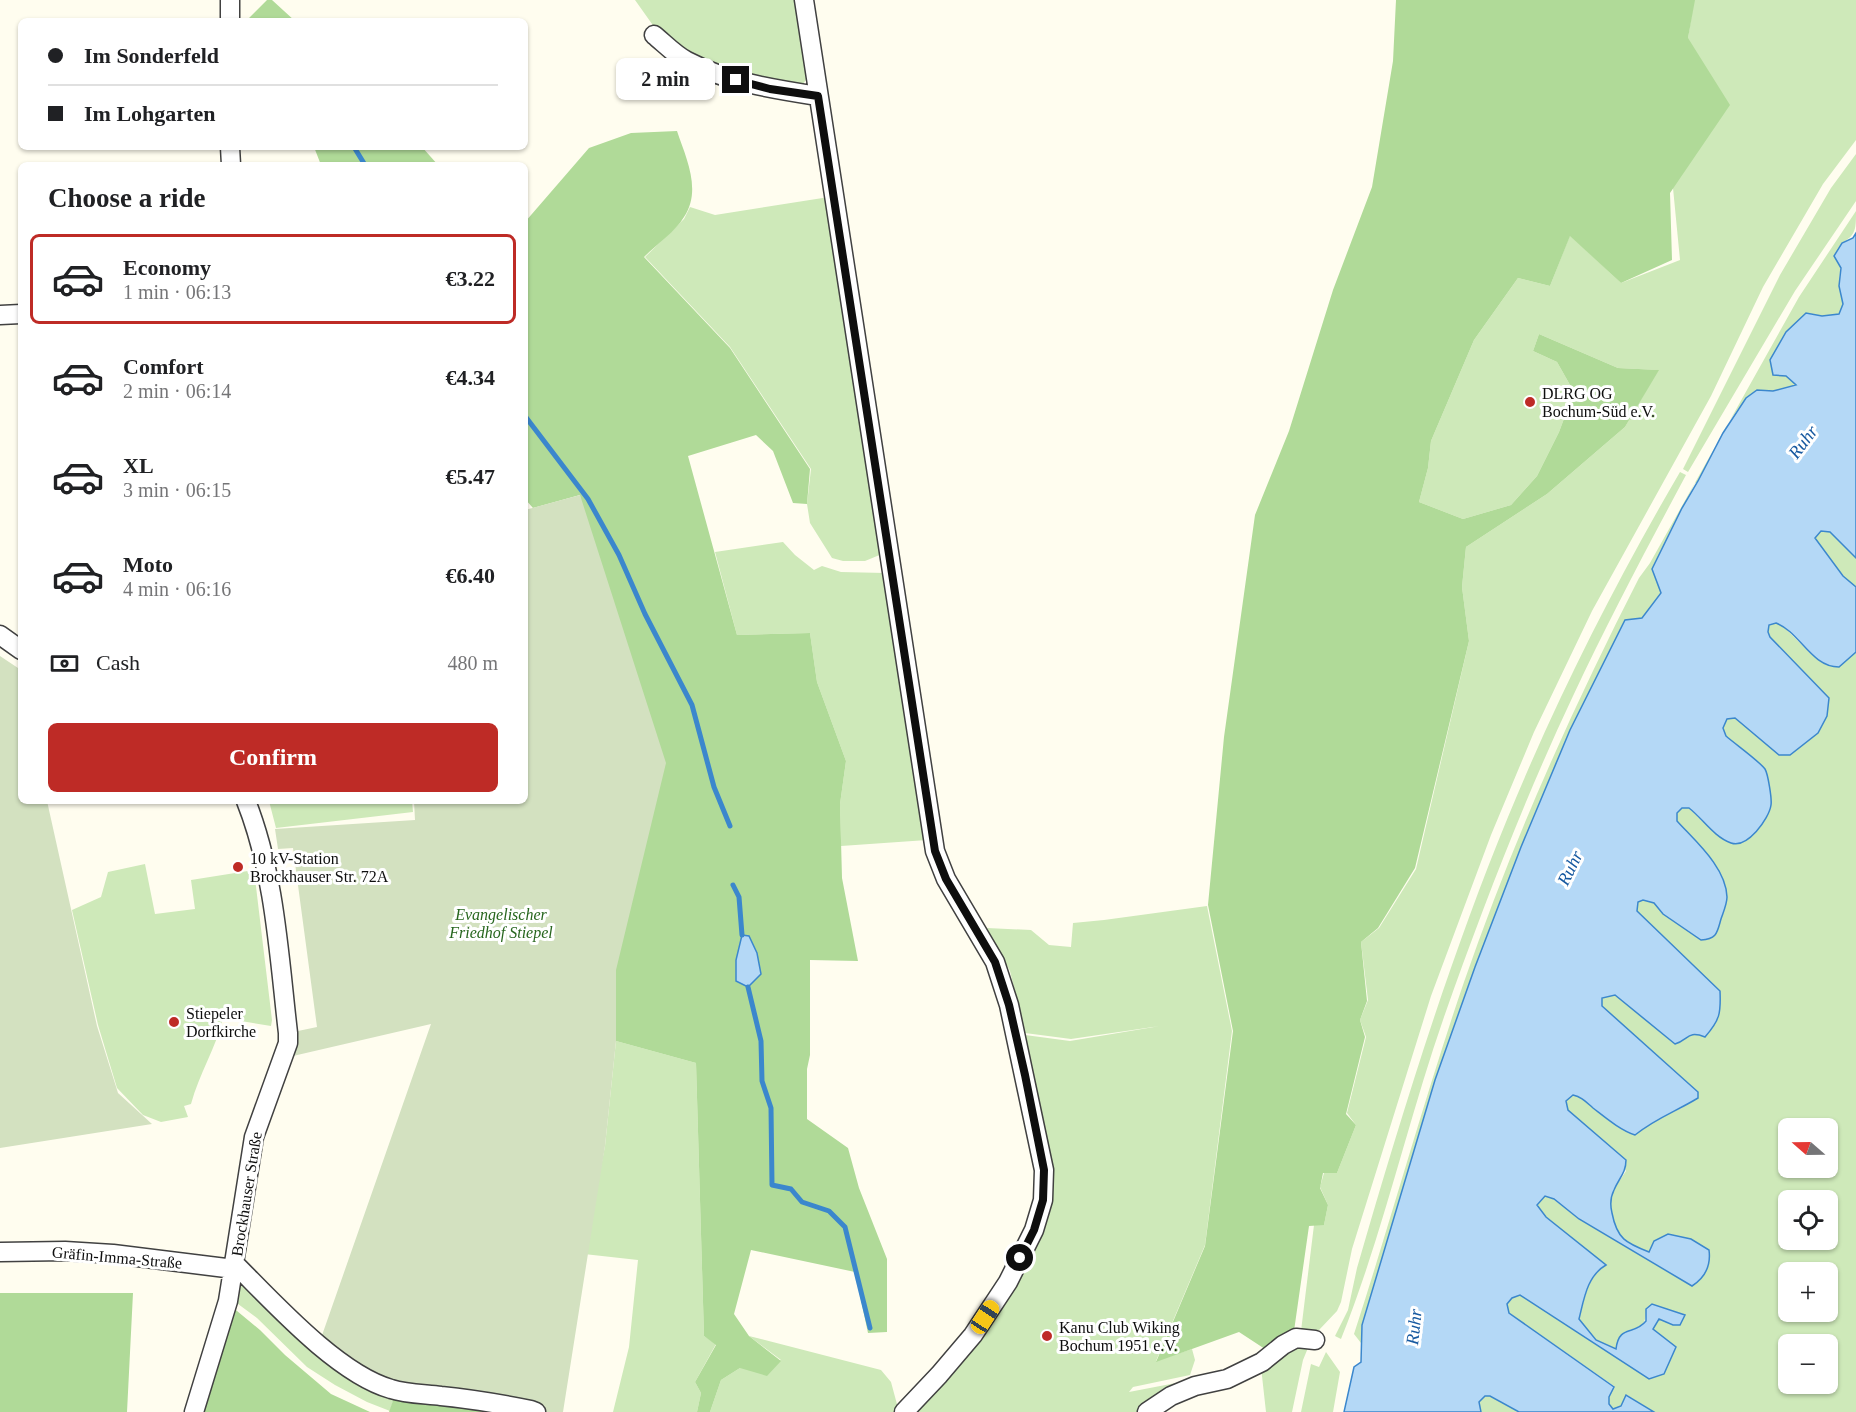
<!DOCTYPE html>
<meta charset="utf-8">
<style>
:root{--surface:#fff;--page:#f2f2f2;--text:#202124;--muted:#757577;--line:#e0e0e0;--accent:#be2b26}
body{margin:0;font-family:"Times New Roman",serif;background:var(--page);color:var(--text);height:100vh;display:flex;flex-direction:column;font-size:22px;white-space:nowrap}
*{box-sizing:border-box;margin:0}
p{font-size:20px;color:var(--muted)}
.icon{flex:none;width:33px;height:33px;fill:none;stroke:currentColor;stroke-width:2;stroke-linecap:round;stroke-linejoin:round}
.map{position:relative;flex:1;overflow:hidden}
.sheet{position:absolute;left:18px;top:162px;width:510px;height:642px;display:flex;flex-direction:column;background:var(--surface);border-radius:9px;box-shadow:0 2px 4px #0004}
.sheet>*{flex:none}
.top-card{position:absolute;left:18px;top:18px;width:510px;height:132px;border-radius:9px;box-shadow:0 2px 4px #0004;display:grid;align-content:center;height:132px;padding:0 30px;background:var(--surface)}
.needle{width:39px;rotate:290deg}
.controls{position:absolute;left:1778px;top:1118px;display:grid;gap:12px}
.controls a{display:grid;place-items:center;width:60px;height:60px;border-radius:9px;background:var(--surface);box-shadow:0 2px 4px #0004;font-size:30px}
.end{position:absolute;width:27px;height:27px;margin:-14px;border:8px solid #0e0e0e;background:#fff;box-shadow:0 0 0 3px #fff}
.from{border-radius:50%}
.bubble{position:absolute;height:42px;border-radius:9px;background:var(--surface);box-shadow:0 2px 4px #0004;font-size:20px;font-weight:700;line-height:42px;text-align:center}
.car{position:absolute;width:18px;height:36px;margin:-18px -9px;border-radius:8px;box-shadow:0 0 4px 2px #0007;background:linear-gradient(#f5c518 24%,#345 0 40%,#f5c518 0 76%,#345 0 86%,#f5c518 0)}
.top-card b{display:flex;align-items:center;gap:21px;height:57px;font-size:22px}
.top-card b+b{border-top:2px solid var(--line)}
.top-card i{width:15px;height:15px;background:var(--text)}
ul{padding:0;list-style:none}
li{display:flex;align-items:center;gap:18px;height:90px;margin:0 12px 9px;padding:0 18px;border:3px solid transparent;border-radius:9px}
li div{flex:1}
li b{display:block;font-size:22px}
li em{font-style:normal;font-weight:700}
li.current{border-color:var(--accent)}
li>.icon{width:54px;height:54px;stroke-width:1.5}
h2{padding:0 30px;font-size:27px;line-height:72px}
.pay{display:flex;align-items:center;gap:15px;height:66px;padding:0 30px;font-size:22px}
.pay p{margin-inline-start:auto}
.cta{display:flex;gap:12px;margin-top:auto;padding:12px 30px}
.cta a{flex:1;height:69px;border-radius:9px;background:var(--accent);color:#fff;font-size:24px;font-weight:700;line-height:69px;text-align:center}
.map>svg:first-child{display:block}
.green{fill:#cee9b9;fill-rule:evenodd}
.forest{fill:#b0da98}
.cemetery{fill:#d3e1c0}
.water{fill:#b4d8f6;stroke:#3b87cd;stroke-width:1.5}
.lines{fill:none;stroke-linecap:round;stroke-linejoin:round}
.stream{stroke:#3b87cd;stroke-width:5}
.minor-casing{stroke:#414141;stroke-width:21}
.minor{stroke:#fff;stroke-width:18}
.route{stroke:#0e0e0e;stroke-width:8}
.poi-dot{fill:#be2b26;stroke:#fff;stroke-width:2}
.labels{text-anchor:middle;stroke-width:6;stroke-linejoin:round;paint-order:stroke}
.poi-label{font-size:16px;fill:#0e0e0e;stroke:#fff;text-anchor:start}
.park-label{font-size:16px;font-style:italic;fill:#27661e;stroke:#fff}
.street-label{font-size:16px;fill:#0e0e0e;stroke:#fff}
.water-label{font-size:18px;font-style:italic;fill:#1759a0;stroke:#fff}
</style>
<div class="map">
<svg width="1856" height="1412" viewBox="0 0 1856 1412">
<rect width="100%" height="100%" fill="#fffdef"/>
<path class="green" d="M635 0H798L808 77 803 84 793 86 764 82 686 54 657 31Z
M1694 0H1856V140L1823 184 1763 287 1711 396 1592 611 1534 732 1491 835 1431 996 1352 1249 1341 1302 1337 1311 1319 1330 1313 1333 1301 1331 1314 1225H1324L1328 1205 1320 1187 1324 1173H1337L1356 1125 1347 1113 1366 1037 1360 1020 1368 1000 1361 942 1379 928 1416 869 1469 641 1462 587 1466 547 1547 494 1625 427 1658 370 1618 368 1539 334 1533 351 1557 362 1574 392 1559 432 1537 476 1511 505 1463 519 1419 502 1428 468 1431 441 1474 340 1518 278 1550 286 1570 235 1621 283 1680 260 1673 188 1688 38Z
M1856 154V201L1795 291 1688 472 1683 469 1780 275 1831 188Z
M829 197 882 554 865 561H843L832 558 810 523 807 504 811 469 730 347 645 257 684 219 690 207 715 215Z
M1856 211C1856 229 1856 235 1842 243L1839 286 1843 304 1839 315 1822 316 1806 313 1786 376 1796 385 1773 391 1757 390C1728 412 1713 453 1698 482L1695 483 1652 569 1661 593 1642 618 1625 620 1570 730 1521 847 1475 967 1435 1080 1362 1325 1361 1343 1354 1334C1392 1217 1424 1099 1464 982 1512 843 1572 709 1639 578L1650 563 1799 297Z
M1680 472 1686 475C1647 548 1608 621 1573 696 1524 800 1482 909 1444 1017 1407 1123 1383 1234 1341 1339L1335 1336 1348 1310 1357 1268C1401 1116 1448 963 1508 817 1557 698 1615 583 1680 472Z
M1821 531 1830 532 1856 558V587L1843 576 1815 538Z
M783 542 795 555 814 570 822 566 841 572 885 573 927 840 841 846 840 804 846 761 817 682 810 633 737 635 715 552Z
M1776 623 1783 626 1811 654 1839 667 1856 652V1412H1654L1627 1395 1621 1406 1613 1409 1609 1404V1397L1614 1386 1509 1313 1507 1304 1512 1298 1520 1295 1649 1378 1653 1329 1659 1319 1673 1325 1646 1309C1646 1328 1640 1326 1624 1332L1616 1350 1596 1340 1579 1319C1585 1297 1587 1278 1606 1265L1546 1217 1537 1205 1545 1196 1553 1199 1579 1219 1692 1286C1706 1277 1711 1265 1709 1250L1650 1252 1631 1245 1619 1235 1614 1228 1610 1202 1614 1189 1626 1171 1605 1142 1568 1110 1566 1100 1573 1095C1582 1097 1586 1102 1593 1108 1605 1118 1620 1130 1635 1135L1661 1116 1682 1108 1698 1092 1602 1006V998L1615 995 1675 1044C1689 1040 1687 1030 1705 1036L1647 921 1637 911 1638 902 1643 900 1654 903 1663 914 1701 940C1717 939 1717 933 1721 919 1723 913 1727 904 1727 897 1726 867 1695 841 1677 821V813L1682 808H1689L1703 822 1765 769 1726 736 1723 728 1727 719 1735 718 1779 755 1829 698 1770 637 1768 632 1769 625ZM1788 1128H1827V1167H1788ZM1788 1200H1827V1239H1788ZM1788 1272H1827V1311H1788ZM1788 1344H1827V1383H1788Z
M269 801H412L413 812 276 828Z
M145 864 155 914 195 909 191 880 254 870 272 1020 271 1026 223 1018C216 1048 199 1074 191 1104L184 1106 188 1117 161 1122 143 1115 117 1088 98 1025 72 910 101 897 108 872Z
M1207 906 1232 1031 1205 1245 1156 1361 1192 1349 1195 1360 1190 1375 1133 1387 1129 1392 1181 1382 1180 1384 1140 1412H912L1011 1287 1040 1239 1049 1200 1050 1171 1025 1035 1070 1041 1160 1026 1071 1039 1025 1033 1010 971 987 928 1031 930 1049 945 1071 947 1073 923 1104 920Z
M616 1041 696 1063 704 1336 716 1344 695 1382 701 1393 697 1412H613L629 1347 638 1260 584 1254 605 1146Z
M243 1276 396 1392 390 1411 367 1402 335 1385 307 1367 257 1318 234 1301Z
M749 1336 881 1370 891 1382 898 1408 895 1412H710L721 1380 740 1368 781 1360Z
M1310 1343 1303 1360 1292 1412H1266L1261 1367 1283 1349Z
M1326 1352 1340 1372 1333 1412H1301L1311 1364 1319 1367Z
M1485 1396H1490L1519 1412H1481L1479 1402Z"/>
<path class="forest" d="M267 0H272L295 21H246Z
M1396 0H1695L1688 38 1730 105 1670 193 1672 260 1621 283 1570 236 1550 286 1518 278 1474 340 1431 441 1428 468 1419 502 1463 519 1511 505 1537 476 1559 432 1574 392 1557 362 1533 351 1539 334 1618 368 1659 370 1625 427 1547 494 1466 547 1462 587 1469 641 1415 868 1378 928 1361 942 1367 1001 1360 1020 1365 1037 1346 1114 1356 1125 1337 1173H1323L1320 1188 1328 1205 1324 1225 1309 1226 1294 1331 1268 1351 1239 1332 1156 1362 1205 1246 1233 1031 1208 905 1224 737 1255 515 1289 431 1333 290 1372 187 1393 61Z
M677 131C686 158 702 190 684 217 675 232 656 245 644 257L730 348 810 469 807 504 793 503 773 451 756 435 688 456 737 635 810 633 817 682 846 761 840 804 842 878 858 961 810 960V1055L807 1069V1119L848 1148 859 1188 887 1259V1332L868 1333 855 1272 751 1250 734 1314 749 1336 781 1361 767 1376 740 1368 721 1380 710 1412H697L701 1393 695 1382 716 1345 704 1336 696 1063 616 1041V970L580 495 533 508 525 499V222L589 148 631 133Z
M314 147H422L438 165H321Z
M0 1293H133L127 1412H0Z
M231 1306 260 1330 285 1355 331 1394 370 1412H198Z
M396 1392 533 1412H389Z"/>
<path class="cemetery" d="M580 495 666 763 616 970V1041L605 1146 563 1412H543L390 1386 320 1341 431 1024 293 1056 298 1031 317 1027 293 848 278 849 275 829 415 820 414 801H525V510Z
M0 656 21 670V801H47L97 1026 118 1093 152 1124 0 1148Z"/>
<path class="water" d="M1856 233V558L1830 532 1821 531 1815 538 1843 576 1856 587V652L1839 667C1811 667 1800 632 1776 623L1769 625 1768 632 1770 637 1829 698 1827 716 1818 733 1790 755H1779L1735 718 1727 719 1723 728 1726 736C1735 744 1758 760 1765 769 1768 774 1772 799 1771 805 1769 819 1747 849 1731 843 1714 837 1703 819 1689 808H1682L1677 813V821C1695 841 1726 867 1727 897 1727 904 1723 913 1721 919 1717 933 1717 939 1701 940L1663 914 1654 903 1643 900 1638 902 1637 911 1720 991C1721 1013 1720 1020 1705 1037 1687 1030 1689 1040 1675 1044L1615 995 1602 998V1006L1698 1092V1098C1675 1112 1656 1118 1635 1135 1620 1130 1606 1118 1593 1108 1586 1102 1582 1097 1573 1095L1566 1101 1568 1110 1626 1160C1626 1173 1619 1178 1614 1190 1610 1198 1610 1205 1612 1213 1617 1239 1626 1243 1649 1252L1654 1241 1668 1234 1691 1239 1709 1250C1711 1265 1706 1277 1692 1286L1579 1219 1554 1199 1545 1196 1537 1205 1546 1217 1606 1265C1587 1276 1584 1299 1579 1319L1596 1340 1616 1349C1619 1324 1634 1336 1646 1321V1309L1652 1304 1685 1315 1680 1325H1673L1659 1319 1653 1329 1676 1347 1664 1374 1649 1379 1520 1295 1512 1298 1507 1304 1509 1313 1614 1387 1609 1397V1404L1613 1409 1621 1406 1626 1395 1654 1412H1519L1490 1396H1485L1479 1402 1481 1412H1344L1354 1367 1361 1362 1362 1325 1435 1080 1475 967 1521 847 1570 730 1625 620 1642 618 1661 593 1652 569 1682 508 1698 481 1723 433 1746 398 1757 390 1773 391 1796 385 1786 376 1773 375 1770 360 1786 332 1806 313 1822 316 1839 314 1843 304 1839 286 1841 268 1834 256 1842 243 1853 238Z
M742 935 749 936 757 953 761 974 748 987 736 981V960Z"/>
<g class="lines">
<path class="stream" d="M354 147 365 165
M525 416 588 499 619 555 645 614 692 705 714 787 730 826
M733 885 739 897 742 935
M748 987 761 1041 762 1081 771 1108 772 1185 791 1189 802 1202 829 1211 845 1227 870 1328"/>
<g class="minor-casing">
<path id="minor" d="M804 0 935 851 946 879 995 962 1009 1005 1044 1170 1043 1200 1034 1230 1008 1282 973 1335 939 1375 904 1412
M230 21V0
M654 35C664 43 675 55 687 61 727 82 773 89 818 96
M230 147 231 165
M0 315 21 314
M0 635 21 650
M0 1252 65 1251 113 1254 234 1269
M235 1264C274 1303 338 1374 391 1389 406 1394 425 1394 441 1396 471 1399 501 1404 531 1410L536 1412
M194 1412 228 1301 254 1137 288 1043V1033C279 956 275 874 246 801
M1147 1412 1171 1396 1195 1386 1227 1379 1262 1362 1283 1345 1296 1338 1315 1340"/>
</g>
<use href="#minor" class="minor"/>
</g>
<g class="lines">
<path class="route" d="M736 80 770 89 818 96 935 851 946 879 995 962 1009 1005 1025 1075 1044 1170 1043 1200 1034 1230 1020 1258"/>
</g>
<g class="poi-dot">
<circle cx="1530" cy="402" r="6"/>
<circle cx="238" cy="867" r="6"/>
<circle cx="174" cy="1022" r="6"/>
<circle cx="1047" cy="1336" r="6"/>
</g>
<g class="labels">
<g class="poi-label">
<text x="1542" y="399">DLRG OG<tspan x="1542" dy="18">Bochum-Süd e.V.</tspan></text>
<text x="250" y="864">10 kV-Station<tspan x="250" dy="18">Brockhauser Str. 72A</tspan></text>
<text x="186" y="1019">Stiepeler<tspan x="186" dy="18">Dorfkirche</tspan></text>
<text x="1059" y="1333">Kanu Club Wiking<tspan x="1059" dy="18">Bochum 1951 e.V.</tspan></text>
</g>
<g class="park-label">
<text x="501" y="920">Evangelischer<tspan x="501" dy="18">Friedhof Stiepel</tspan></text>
</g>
<g class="street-label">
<text transform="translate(246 1194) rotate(-81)" y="6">Brockhauser Straße</text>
<text transform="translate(117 1257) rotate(5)" y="6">Gräfin-Imma-Straße</text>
</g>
<g class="water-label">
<text transform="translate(1803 442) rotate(-53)" y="6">Ruhr</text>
<text transform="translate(1570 868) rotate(-64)" y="6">Ruhr</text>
<text transform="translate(1414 1327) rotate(-84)" y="6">Ruhr</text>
</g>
</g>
</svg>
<div class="controls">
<a><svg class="needle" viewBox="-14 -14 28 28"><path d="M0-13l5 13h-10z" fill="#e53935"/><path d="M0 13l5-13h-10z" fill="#757577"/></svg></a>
<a><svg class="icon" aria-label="locate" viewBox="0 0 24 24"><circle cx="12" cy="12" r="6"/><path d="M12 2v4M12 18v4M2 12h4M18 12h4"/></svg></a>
<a>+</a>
<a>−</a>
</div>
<i class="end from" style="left:1020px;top:1258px"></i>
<i class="end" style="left:736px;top:80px"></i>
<div class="bubble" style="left:616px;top:58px;width:99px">2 min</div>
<i class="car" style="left:985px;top:1317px;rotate:33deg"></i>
<div class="top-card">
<b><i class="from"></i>Im Sonderfeld</b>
<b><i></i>Im Lohgarten</b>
</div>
<section class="sheet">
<h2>Choose a ride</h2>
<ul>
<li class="current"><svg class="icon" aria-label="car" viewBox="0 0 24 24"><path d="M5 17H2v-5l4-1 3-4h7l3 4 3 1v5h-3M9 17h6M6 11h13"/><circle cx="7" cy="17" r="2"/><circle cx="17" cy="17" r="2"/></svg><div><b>Economy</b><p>1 min · 06:13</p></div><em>€3.22</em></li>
<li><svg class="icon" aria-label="car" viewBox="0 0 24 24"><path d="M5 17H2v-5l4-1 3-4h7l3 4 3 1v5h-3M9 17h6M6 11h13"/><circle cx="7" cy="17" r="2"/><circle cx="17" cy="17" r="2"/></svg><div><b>Comfort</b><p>2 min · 06:14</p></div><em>€4.34</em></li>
<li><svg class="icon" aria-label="car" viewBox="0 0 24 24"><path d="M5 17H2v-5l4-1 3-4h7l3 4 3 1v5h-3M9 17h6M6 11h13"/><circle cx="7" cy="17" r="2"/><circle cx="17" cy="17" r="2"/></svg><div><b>XL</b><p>3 min · 06:15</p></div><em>€5.47</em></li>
<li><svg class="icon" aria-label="car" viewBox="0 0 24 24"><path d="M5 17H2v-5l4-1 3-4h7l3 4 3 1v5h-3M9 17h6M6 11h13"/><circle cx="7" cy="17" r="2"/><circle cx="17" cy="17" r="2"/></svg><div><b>Moto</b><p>4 min · 06:16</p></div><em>€6.40</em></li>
</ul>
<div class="pay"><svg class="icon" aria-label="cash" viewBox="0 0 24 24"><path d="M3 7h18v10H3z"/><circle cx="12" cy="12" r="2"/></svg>Cash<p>480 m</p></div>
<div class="cta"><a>Confirm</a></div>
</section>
</div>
